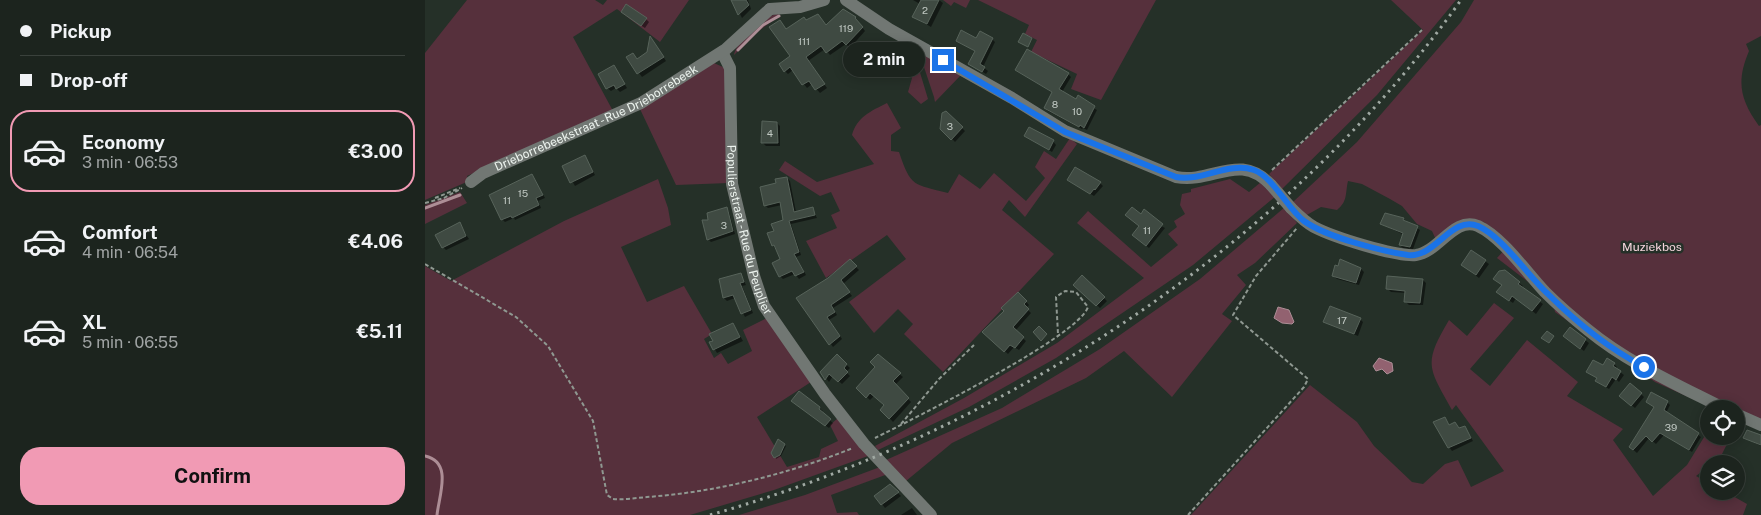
<!DOCTYPE html>
<meta charset="utf-8">
<style>
:root{--surface:#1c241e;--page:#29302b;--text:#f1f3f6;--muted:#a0a4a4;--line:#3a413c;--accent:#f19ab4}
body{margin:0;font-family:"Public Sans",sans-serif;background:var(--page);color:var(--text);height:100vh;display:flex;flex-direction:column;font-size:19px;white-space:nowrap}
*{box-sizing:border-box;margin:0}
p{font-size:16px;color:var(--muted)}
.icon{flex:none;width:28px;height:28px;fill:none;stroke:currentColor;stroke-width:2;stroke-linecap:round;stroke-linejoin:round}
.map{position:relative;flex:1;overflow:hidden}
.panel{display:flex;flex-direction:column;background:var(--surface);width:425px}
.panel>*{flex:none}
.guide{display:grid;align-content:center;height:110px;padding:0 20px;background:var(--surface)}
.fabs{position:absolute;left:1275px;top:400px;display:grid;gap:10px}
.fabs a{display:grid;place-items:center;width:45px;height:45px;border-radius:50%;background:var(--surface);box-shadow:0 2px 12px #0003,0 0 0 1px var(--line);font-size:25px}
.end{position:absolute;width:22px;height:22px;margin:-11px;border:6px solid #1a73e8;background:#fff;box-shadow:0 0 0 2px #fff}
.from{border-radius:50%}
.bubble{position:absolute;height:35px;border-radius:18px;background:var(--surface);box-shadow:0 2px 12px #0003,0 0 0 1px var(--line);font-size:16px;font-weight:700;line-height:35px;text-align:center}
.guide b{display:flex;align-items:center;gap:18px;height:48px;font-size:19px}
.guide b+b{border-top:1px solid var(--line)}
.guide i{width:12px;height:12px;background:var(--text)}
ul{padding:0;list-style:none}
li{display:flex;align-items:center;gap:15px;height:82px;margin:0 10px 8px;padding:0 10px;border:2px solid transparent;border-radius:20px}
li div{flex:1}
li b{display:block;font-size:19px}
li em{font-style:normal;font-weight:700}
li.current{border-color:var(--accent)}
li>.icon{width:45px;height:45px;stroke-width:1.5}
.button{display:flex;gap:10px;margin-top:auto;padding:10px 20px}
.button a{flex:1;height:58px;border-radius:20px;background:var(--accent);color:#111;font-size:20px;font-weight:700;line-height:58px;text-align:center}
main{display:flex;flex:1;min-height:0}
.map>svg:first-child{display:block}
.green{fill:#56303c}
.water{fill:#926270;stroke:#ad8e96}
.shadow{fill:#0007}
.lines{fill:none;stroke-linecap:round;stroke-linejoin:round}
.stream{stroke:#ad8e96;stroke-width:3}
.building{fill:#3f4a42;stroke:#57635a}
.path{stroke:#8f9891;stroke-width:2;stroke-dasharray:4 2.5;stroke-linecap:butt}
.minor{stroke:#717773;stroke-width:12}
.rail{stroke:#a0a9a3;stroke-width:3;stroke-dasharray:2.5 5;stroke-linecap:butt}
.minor-bridge{stroke:#717773;stroke-width:12}
.route{stroke:#1a73e8;stroke-width:6}
.labels{text-anchor:middle;stroke-width:5;stroke-linejoin:round;paint-order:stroke}
.number-label{font-size:10px;fill:#c1c9c3}
.street-label{font-size:12px;fill:#ecf3ee;stroke:#253028}
.park-label{font-size:12px;fill:#f5d4dc;stroke:#253028}
</style>
<main>
<section class="panel">
<div class="guide">
<b><i class="from"></i>Pickup</b>
<b><i></i>Drop-off</b>
</div>
<ul>
<li class="current"><svg class="icon" aria-label="car" viewBox="0 0 24 24"><path d="M5 17H2v-5l4-1 3-4h7l3 4 3 1v5h-3M9 17h6M6 11h13"/><circle cx="7" cy="17" r="2"/><circle cx="17" cy="17" r="2"/></svg><div><b>Economy</b><p>3 min · 06:53</p></div><em>€3.00</em></li>
<li><svg class="icon" aria-label="car" viewBox="0 0 24 24"><path d="M5 17H2v-5l4-1 3-4h7l3 4 3 1v5h-3M9 17h6M6 11h13"/><circle cx="7" cy="17" r="2"/><circle cx="17" cy="17" r="2"/></svg><div><b>Comfort</b><p>4 min · 06:54</p></div><em>€4.06</em></li>
<li><svg class="icon" aria-label="car" viewBox="0 0 24 24"><path d="M5 17H2v-5l4-1 3-4h7l3 4 3 1v5h-3M9 17h6M6 11h13"/><circle cx="7" cy="17" r="2"/><circle cx="17" cy="17" r="2"/></svg><div><b>XL</b><p>5 min · 06:55</p></div><em>€5.11</em></li>
</ul>
<div class="button"><a>Confirm</a></div>
</section>
<div class="map">
<svg width="1336" height="515" viewBox="0 0 1336 515">
<rect width="100%" height="100%" fill="#253028"/>
<path class="green" d="M42 0H170L178 5 182 0H264L235 42 192 9 148 37 188 111 42 176 44 181 0 200V53Z
M518 0H545L541 8 529 2 526 6Z
M553 0H731L676 100 646 89 652 74 606 52 612 40 600 34 604 25Z
M966 0H1031L952 95 857 189 844 174 998 30Z
M1049 0H1336V36L1321 44 1324 51C1311 82 1315 99 1334 126L1336 125V426L1315 420 1311 427V409H1290L1230 382 1130 312 1128 301 1072 258 1082 247 1059 222 1044 221 1012 242 1007 231 992 224 977 206 965 199 937 184 923 181C920 194 923 201 912 210L896 207 880 216 868 202 932 142 1036 22Z
M354 13V16L331 33 309 55C311 41 340 16 354 13Z
M494 52 536 75 510 102 509 97Z
M490 56 503 99 496 104 483 92 487 78 478 60Z
M289 63 300 68 304 183 251 185 215 109Z
M462 103 476 128 466 135V151L474 152C486 188 489 184 523 193L534 174 555 189 569 173 601 201 620 178 610 167 619 151 631 159 645 138 652 144 600 217 584 200 577 210 629 254 518 372 479 334 488 324 473 309 449 333 424 302 481 259 462 235 401 278 381 241 412 228 406 215 415 211 406 192 395 196 354 170 360 161 392 182 449 164 427 135C432 117 446 111 462 103Z
M233 179 243 208 246 225 196 247 222 302 259 286 287 334 279 339 289 358 296 353 303 364 327 351 318 330 342 318 386 382 332 417 362 467 394 457 396 449 413 441 405 425 413 418 443 456 349 490 265 515H0V266L26 281 139 221Z
M805 179 824 192 836 182 851 196 768 265 631 358 544 407 453 450 450 446 539 398 632 343 719 278 652 223 663 211 726 267 753 245 743 234 752 227 749 221 760 214 755 205 757 194 766 192V189Z
M35 192 42 203 0 224V205Z
M860 207 872 223 830 263 812 275 821 285 797 314 807 321 747 397 699 351 661 378 527 443 481 481 461 460 577 408 675 349 775 279Z
M1069 303 1089 318 1045 369 1065 386 1102 340 1153 382 1142 396 1198 429 1188 440 1228 496 1262 465 1284 429V436H1306L1292 464H1284V466L1271 476 1284 483V491H1299L1322 504 1318 515H766L885 385 932 422 949 446 987 482 998 484 1020 464 1033 460 1046 487 1079 471 1031 405 1027 410C1003 367 998 364 1024 320L1042 336Z
M455 467 463 474 406 495 412 513 432 512 434 515H314L380 495Z"/>
<path class="water" d="M853 307 864 310 869 322 867 324 857 323 849 318Z
M954 358 967 363 968 371 962 374 957 369 951 371 948 366Z"/>
<path class="shadow" d="M308 0H323L326 9 317 18Z
M488 0H514L518 3 506 27 489 17 495 4Z
M418 10 430 18 440 31 425 48 421 44 405 55 400 49 383 61 402 88 395 93 387 84 382 88 368 70 363 74 360 71 367 57 361 30 393 15 402 26Z
M200 15 221 19 224 22 220 28Z
M567 39 570 42 558 67 563 71 561 74 545 64 551 52 532 41Z
M228 41 241 61 217 77 203 58 208 54 213 60 223 52Z
M189 67 202 88 195 92 191 88 186 91 182 88Z
M592 70 643 74 646 77 637 92 672 110 662 130 658 128 657 129 623 111 620 108 628 93Z
M521 113 540 131 530 142 517 128Z
M352 123 355 126V146H341L338 143Z
M600 136 628 141 631 145 627 152Z
M159 156 170 175 150 186 139 167Z
M107 175 120 198 113 201 116 208 90 220 89 218 80 222 77 219Z
M362 178 365 181 371 212 387 208 392 218 366 224 376 255 371 257 381 275 374 279 370 274 358 279 355 276 357 260 348 245 350 232 360 221 357 205 343 208 340 205 353 184Z
M643 180 675 183 678 186 669 196Z
M302 209 304 212 310 234 286 242 283 239Z
M716 215 740 228 724 248 712 238Z
M978 219 995 230 988 249 978 248 975 245 979 235 957 224Z
M34 224 44 239 21 250 18 247Z
M1047 252 1064 264 1054 278 1041 268Z
M425 261 434 270 418 284 427 296 408 308 412 315 404 320 417 339 408 347 373 299 404 279Z
M914 267 936 269 939 272 934 285 912 279 908 276Z
M1079 271 1094 283 1098 286 1096 288 1118 304 1111 314 1091 298 1088 303 1076 295Z
M316 275 321 285 317 286 328 313 320 317 310 298 302 301 299 298 295 280Z
M657 277 682 301 675 308 650 285Z
M998 280 1001 283 998 305H984L981 302 982 293 966 292 963 289Z
M593 293 604 305 601 308 606 313 590 331 601 341 594 350 589 347 583 354 559 332 581 311Z
M935 319 938 322 933 336 900 322Z
M308 324 318 341 292 353 286 343Z
M1145 329 1164 343 1159 351 1142 339Z
M412 356 425 368 421 372 425 376 417 384 408 376 404 382 396 372Z
M453 356 478 377 470 385 486 402 468 422 457 410 461 405 449 396 445 400 432 388 452 367Z
M1189 364 1192 367 1191 369 1199 375 1194 382 1191 379 1184 389 1172 381Z
M374 393 398 411 396 413 408 423 404 428 371 404Z
M1216 394 1219 397 1210 408 1199 399Z
M1222 402H1242L1245 405 1241 413 1276 437 1267 452 1239 435 1231 444 1224 438 1212 453 1205 447 1230 408Z
M1020 418 1025 426 1030 423 1035 430 1040 428 1048 441 1027 451 1024 447Z
M1336 437V446L1320 438Z
M353 441 361 446 356 456 351 459Z
M465 485 476 496 460 508 451 496Z
M487 508 492 515H476Z"/>
<g class="lines">
<path class="stream" d="M313 50 338 25 354 16
M0 208 35 195
M0 456C28 462 14 495 12 515"/>
</g>
<path class="building" d="M306 0H321L324 5 313 15Z
M496 0H514L502 24 487 17Z
M201 4 222 18 216 26 196 12Z
M418 9 431 17 430 18 438 27 421 45 417 41 401 53 396 46 381 57 400 84 390 90 384 81 377 85 365 67 359 72 354 64 365 56 344 27 355 20 361 29 379 17 381 20 393 14 401 25Z
M536 30 551 38 555 31 568 38 555 64 560 67 557 72 543 64 550 51 531 41Z
M598 33 607 38 603 47 593 42Z
M225 36 239 57 212 74 201 57 208 53 212 59 222 52Z
M602 49 644 73 634 89 651 99 653 95 670 106 659 128 655 125 654 127 619 108 627 92 590 70Z
M189 65 200 84 191 89 189 85 181 89 173 74Z
M521 111 538 127 526 140 515 129 517 113Z
M337 121 352 122 353 143H336Z
M604 127 629 140 624 150 599 136Z
M160 155 168 172 145 183 137 166Z
M650 167 676 182 670 190 669 189 665 194 642 180Z
M107 174 118 195 111 198 114 205 87 218 86 216 76 220 64 195Z
M362 177 369 212 388 207 390 215 364 221 374 252 369 254 379 272 370 276 367 271 354 277 347 263 355 259 349 245 347 246 342 233 349 231 346 224 358 220 355 202 339 206 335 187 351 183 350 179Z
M302 207 308 231 282 240 277 220H283L282 213Z
M707 207 716 214 719 209 738 224 721 246 707 235 714 226 700 215Z
M960 213 979 218 978 220 993 226 985 247 974 245 978 233 955 224Z
M35 222 41 236 17 248 10 235Z
M1046 250 1061 260 1051 275 1036 265Z
M425 259 432 266 416 280 425 292 406 305 410 312 402 317 415 336 404 345 371 298 403 278Z
M915 259 936 268 931 283 907 276 910 265 913 266Z
M1080 270 1095 282 1093 284 1116 300 1107 311 1087 296 1084 301 1071 292 1077 285 1068 279 1074 271Z
M316 273 319 282 315 283 326 310 316 314 308 295 298 298 294 279Z
M657 275 680 297 671 306 648 285Z
M962 276 998 279 995 303 979 302 980 291 961 289Z
M593 292 602 301 599 304 604 309 588 327 599 337 590 348 585 345 579 352 557 332 579 311 576 308Z
M905 306 936 318 929 334 898 322Z
M308 323 315 337 288 350 284 342 288 341 284 334Z
M614 326 622 334 616 341 608 332Z
M1145 327 1161 339 1155 349 1138 336Z
M1122 331 1129 336 1124 343 1116 338Z
M412 354 422 364 419 368 423 372 413 382 404 374 400 380 395 372Z
M453 354 476 373 468 381 484 398 464 419 455 410 459 405 445 393 441 398 431 388 450 367 445 362Z
M1182 358 1190 363 1188 366 1196 371 1191 380 1187 377 1181 387 1170 381 1172 378 1161 372 1168 360 1178 365Z
M1205 383 1217 393 1206 406 1194 396Z
M374 391 395 407 394 409 406 419 400 426 366 401Z
M1226 392 1243 401 1239 410 1274 433 1264 450 1235 433 1227 442 1221 436 1208 450 1204 447 1229 407 1221 402Z
M1020 417 1024 425 1030 422 1034 428 1040 426 1046 438 1023 448 1008 422Z
M1322 430 1336 435V445L1318 438Z
M353 439 360 444 355 455 349 458 346 453Z
M465 484 474 492 456 505 449 496Z"/>
<g class="lines">
<path class="path" d="M847 170 997 30
M10 198 35 188
M0 203 19 198 37 188
M0 264 91 317 123 346 168 421 182 495 188 499C199 500 211 498 222 497 292 492 363 474 428 448
M476 424 514 379 549 345
M450 438C486 420 653 337 663 307L651 292 640 291 631 297 633 334
M763 515 879 387 883 379 808 315 831 276 872 228"/>
<g class="minor">
<path d="M421 0 464 29 587 98 640 131 751 177C788 184 814 151 846 185"/>
<path d="M345 9 375 7 399 0"/>
<path id="s1" d="M297 52 305 68 307 184 329 276 339 306 400 394 439 444 506 515"/>
<path id="s2" d="M46 182 58 173 216 103 301 49 345 9"/>
<path d="M866 208C873 215 880 222 889 227 908 237 971 257 991 255 1014 252 1029 216 1053 226 1077 237 1102 273 1120 292 1133 305 1148 318 1163 330 1203 363 1253 385 1300 409"/>
<path d="M1311 414 1336 425"/>
</g>
<path class="rail" d="M285 515C576 432 859 249 1036 0"/>
<path class="minor-bridge" d="M846 185 866 208"/>
</g>
<g class="lines">
<path class="route" d="M518 60 640 132 751 177C776 182 804 161 829 170 848 177 863 209 879 221 901 237 956 251 983 255 1011 258 1026 215 1053 226 1078 237 1102 275 1123 294 1152 323 1183 348 1219 367"/>
</g>
<g class="labels">
<g class="number-label">
<text x="500" y="14">2</text>
<text x="421" y="32">119</text>
<text x="379" y="45">111</text>
<text x="630" y="108">8</text>
<text x="652" y="115">10</text>
<text x="525" y="130">3</text>
<text x="345" y="137">4</text>
<text x="98" y="197">15</text>
<text x="82" y="204">11</text>
<text x="299" y="229">3</text>
<text x="722" y="234">11</text>
<text x="917" y="324">17</text>
<text x="1246" y="431">39</text>
</g>
<g class="street-label">
<text dy="4" stroke="none"><textPath href="#s2" startOffset="141">Drieborrebeekstraat - Rue Drieborrebeek</textPath></text>
<text dy="4" stroke="none"><textPath href="#s1" startOffset="182">Populierstraat - Rue du Peuplier</textPath></text>
</g>
<g class="park-label">
<text x="1227" y="251">Muziekbos</text>
</g>
</g>
</svg>
<div class="fabs">
<a><svg class="icon" aria-label="locate" viewBox="0 0 24 24"><circle cx="12" cy="12" r="6"/><path d="M12 2v4M12 18v4M2 12h4M18 12h4"/></svg></a>
<a><svg class="icon" aria-label="layers" viewBox="0 0 24 24"><path d="M12 4l9 5-9 5-9-5zM3 14l9 5 9-5"/></svg></a>
</div>
<i class="end from" style="left:1219px;top:367px"></i>
<i class="end" style="left:518px;top:60px"></i>
<div class="bubble" style="left:418px;top:42px;width:82px">2 min</div>
</div>
</main>
